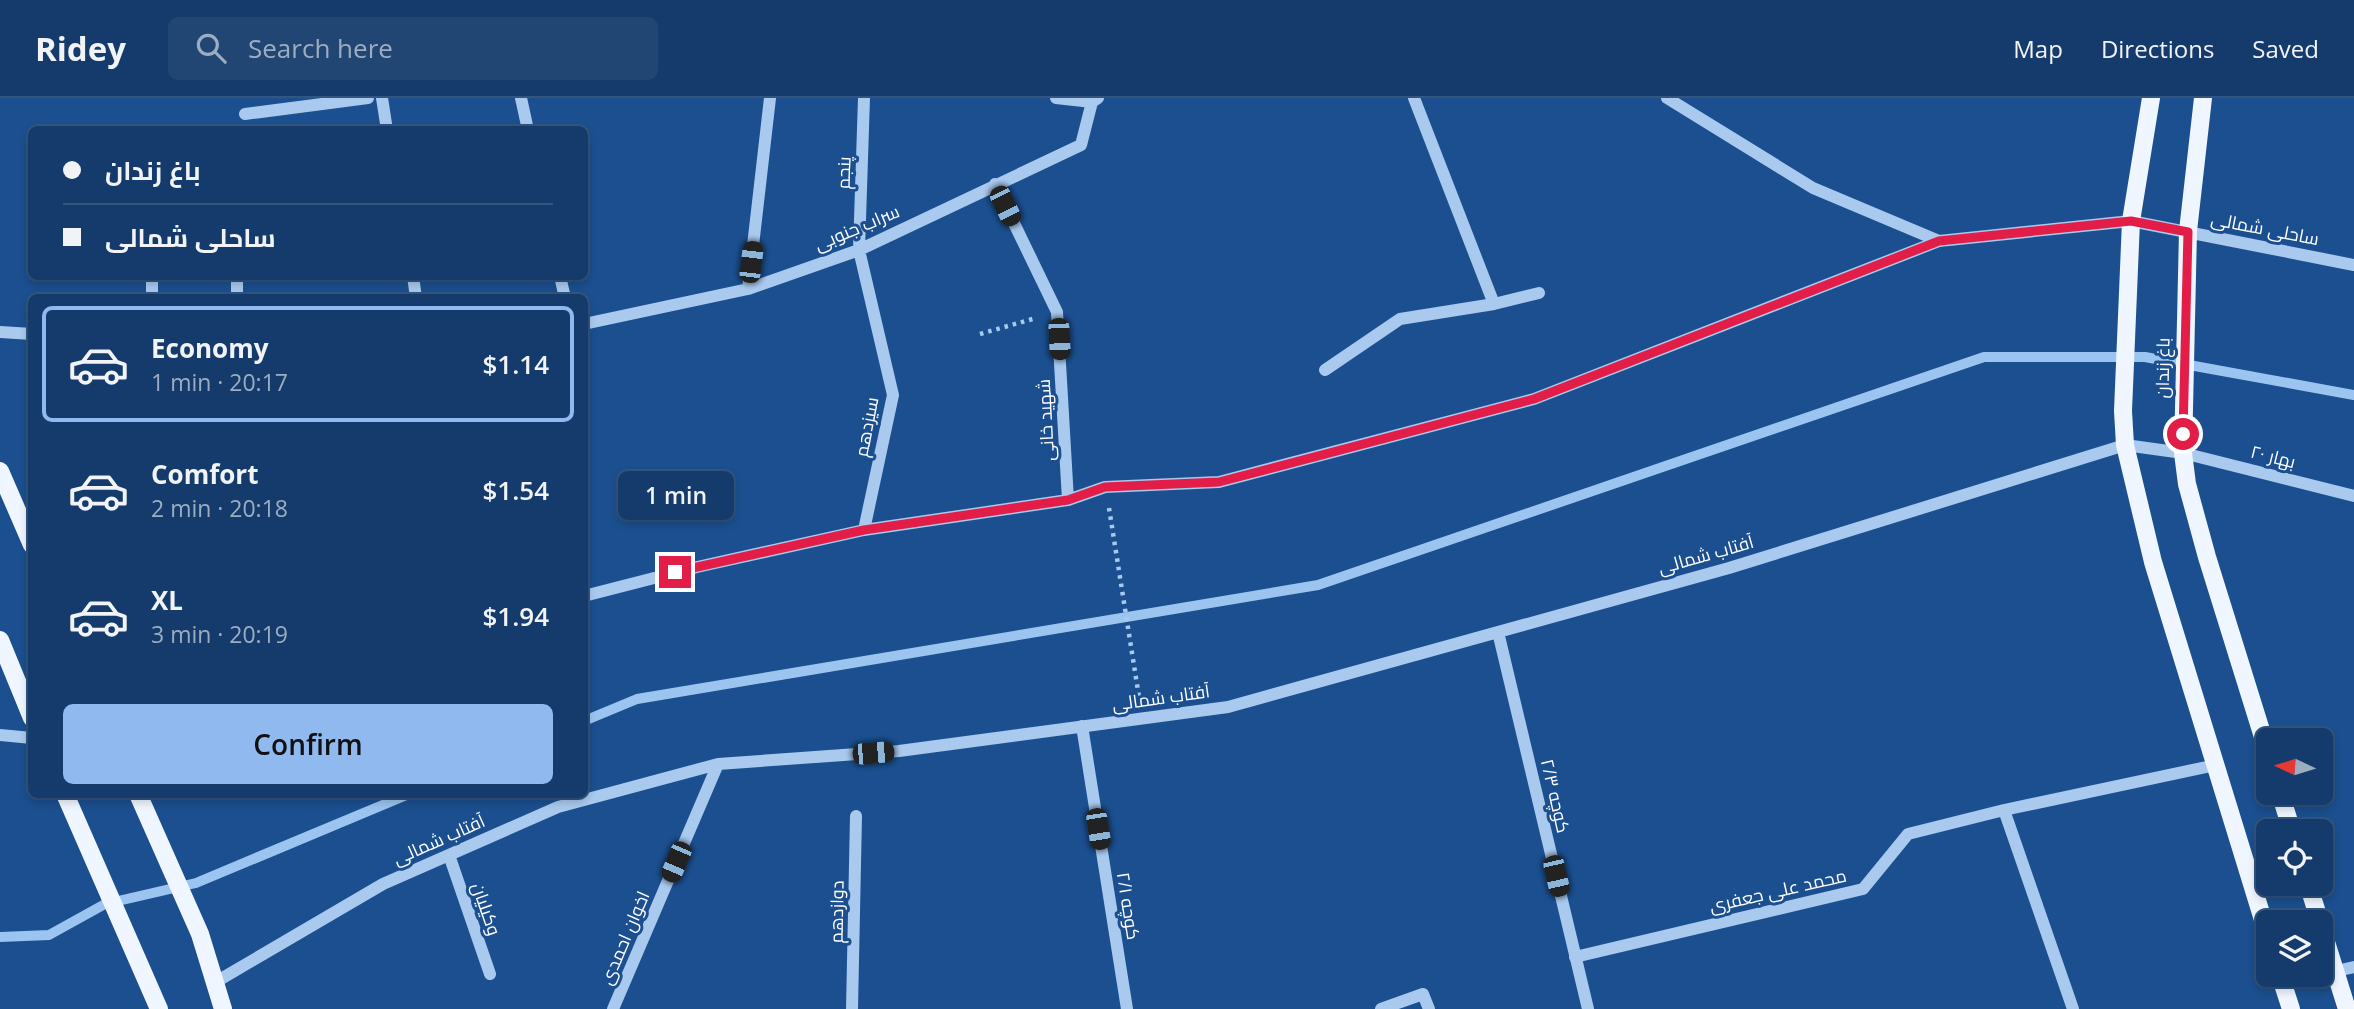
<!DOCTYPE html>
<meta charset="utf-8">
<style>
:root{--surface:#143b6b;--page:#214673;--text:#f1f3f6;--muted:#9dadc1;--line:#33557e;--accent:#90b9f0}
body{margin:0;font-family:"Open Sans",Cairo,sans-serif;background:var(--page);color:var(--text);height:100vh;display:flex;flex-direction:column;font-size:26px;white-space:nowrap}
*{box-sizing:border-box;margin:0}
p{font-size:23px;color:var(--muted)}
.icon{flex:none;width:38px;height:38px;fill:none;stroke:currentColor;stroke-width:2;stroke-linecap:round;stroke-linejoin:round}
.map{position:relative;flex:1;overflow:hidden}
.side{position:absolute;left:28px;top:196px;width:560px;height:504px;display:flex;flex-direction:column;background:var(--surface);border-radius:10px;box-shadow:0 4px 10px #0003,0 0 0 2px var(--line)}
.side>*{flex:none}
.hud{position:absolute;left:28px;top:28px;width:560px;height:154px;border-radius:10px;box-shadow:0 4px 10px #0003,0 0 0 2px var(--line);display:grid;align-content:center;height:154px;padding:0 35px;background:var(--surface)}
.needle{width:46px;rotate:274deg}
.controls{position:absolute;left:2256px;top:630px;display:grid;gap:14px}
.controls a{display:grid;place-items:center;width:77px;height:77px;border-radius:10px;background:var(--surface);box-shadow:0 4px 10px #0003,0 0 0 2px var(--line);font-size:35px}
.end{position:absolute;width:32px;height:32px;margin:-16px;border:9px solid #e11d48;background:#fff;box-shadow:0 0 0 4px #fff}
.from{border-radius:50%}
.bubble{position:absolute;height:49px;border-radius:10px;background:var(--surface);box-shadow:0 4px 10px #0003,0 0 0 2px var(--line);font-size:23px;font-weight:600;line-height:49px;text-align:center}
.car{position:absolute;width:21px;height:42px;margin:-21px -10px;border-radius:9px;box-shadow:0 0 5px 2px #0007;background:linear-gradient(#222 24%,#8ab4d8 0 40%,#222 0 76%,#8ab4d8 0 86%,#222 0)}
.hud b{display:flex;align-items:center;gap:24px;height:66px;font-size:26px}
.hud b+b{border-top:2px solid var(--line)}
.hud i{width:18px;height:18px;background:var(--text)}
ul{padding:12px 0 0;list-style:none}
li{display:flex;align-items:center;gap:21px;height:116px;margin:0 14px 10px;padding:0 21px;border:4px solid transparent;border-radius:10px}
li div{flex:1}
li b{display:block;font-size:26px}
li em{font-style:normal;font-weight:600}
li.selected{border-color:var(--accent)}
li>.icon{width:63px;height:63px;stroke-width:1.5}
.primary-button{display:flex;gap:14px;margin-top:auto;padding:14px 35px}
.primary-button a{flex:1;height:80px;border-radius:10px;background:var(--accent);color:#111;font-size:28px;font-weight:600;line-height:80px;text-align:center}
header{display:flex;align-items:center;gap:42px;box-sizing:border-box;height:98px;padding:0 35px;background:var(--surface);border-bottom:2px solid var(--line)}
header strong{font-size:33px}
nav{display:flex;gap:38px;margin-inline-start:auto;font-size:24px}
.search{width:490px;height:63px;background:var(--page);display:flex;align-items:center;gap:18px;box-sizing:border-box;padding:0 24px;border-radius:10px;color:var(--muted);font-size:26px}
.map>svg:first-child{display:block}
.lines{fill:none;stroke-linecap:round;stroke-linejoin:round}
.stream{stroke:#9cc4f0;stroke-width:10}
.path{stroke:#a9c9ee;stroke-width:4.5;stroke-dasharray:3.5 5;stroke-linecap:butt}
.minor{stroke:#a9c9ee;stroke-width:12}
.major{stroke:#f0f6ff;stroke-width:18}
.route{stroke:#e11d48;stroke-width:9}
.labels{text-anchor:middle;stroke-width:6;stroke-linejoin:round;paint-order:stroke}
.street-label{font-size:18px;fill:#fff;stroke:#1b4f8f}
</style>
<header>
<strong>Ridey</strong>
<div class="search"><svg class="icon" aria-label="search" viewBox="0 0 24 24"><circle cx="10" cy="10" r="6"/><path d="M15 15l6 6"/></svg>Search here</div>
<nav><a>Map</a><a>Directions</a><a>Saved</a></nav>
</header>
<div class="map">
<svg width="2354" height="911" viewBox="0 0 2354 911">
<rect width="100%" height="100%" fill="#1b4f8f"/>
<g class="lines">
<path class="stream" d="M584 623 637 601 1318 487 1984 259H2145L2354 297
M0 839 49 837 105 806 196 785 409 696"/>
<path class="path" d="M980 236 1036 220
M1109 410 1139 599"/>
<path class="minor" d="M382 0 387 32
M521 0 528 32
M1056 0 1092 4
M1414 0 1494 206
M1667 0 1813 90 1939 143
M245 16 368 0
M995 86 1057 214 1068 402
M152 178V200
M413 178 416 200
M560 178 565 200
M748 191 770 0
M237 200V178
M584 226 748 191 859 152 1081 47 1092 4 1098 0
M0 234 32 236
M1325 272 1400 221 1494 206 1539 195
M864 432 893 297 859 152 864 0
M584 498 697 469 864 432 1068 402 1105 389 1219 384 1534 301 1939 143 2131 123 2354 167
M1498 534 1588 911
M1082 628 1127 911
M0 637 32 640
M2004 712 2216 667
M449 757 490 876
M1575 859 1863 791 1908 736 2004 712 2073 911
M2336 873 2354 869
M214 885 383 786 558 709 718 666 899 653 1228 609 1729 470 2125 347 2183 355 2354 398
M613 911 718 666
M852 911 856 718
M1381 911 1423 896 1429 911"/>
<path class="major" d="M2151 0 2131 123 2123 313 2125 347 2153 464 2268 838
M2203 0 2188 133 2183 355 2187 386 2207 459 2268 655
M0 373 32 447
M0 542 32 620
M2280 695 2292 733
M65 696 159 911
M138 696 200 836 223 911
M2308 786 2320 824
M2320 825 2347 911
M2280 877 2291 911"/>
</g>
<g class="lines">
<path class="route" d="M675 474 864 432 1068 402 1105 389 1219 384 1534 301 1939 143 2131 123 2188 134 2183 336"/>
</g>
<g class="labels">
<g class="street-label">
<text transform="translate(844 75) rotate(-88)" y="6">پنجم</text>
<text transform="translate(857 130) rotate(-23)" y="6">سراب جنوبی</text>
<text transform="translate(2265 131) rotate(11)" y="6">ساحلی شمالی</text>
<text transform="translate(2163 270) rotate(-89)" y="6">باغ زندان</text>
<text transform="translate(1046 322) rotate(-93)" y="6">شهید خانی</text>
<text transform="translate(867 329) rotate(-79)" y="6">سیزدهم</text>
<text transform="translate(2273 359) rotate(14)" y="6">بهار ۲۰</text>
<text transform="translate(1706 457) rotate(-16)" y="6">آفتاب شمالی</text>
<text transform="translate(1161 600) rotate(-8)" y="6">آفتاب شمالی</text>
<text transform="translate(1555 698) rotate(77)" y="6">کوچه ۲/۳</text>
<text transform="translate(439 742) rotate(-24)" y="6">آفتاب شمالی</text>
<text transform="translate(1778 793) rotate(-13)" y="6">محمد علی جعفری</text>
<text transform="translate(1128 808) rotate(81)" y="6">کوچه ۲/۱</text>
<text transform="translate(486 811) rotate(71)" y="6">وکیلیان</text>
<text transform="translate(837 814) rotate(-89)" y="6">دوازدهم</text>
<text transform="translate(625 840) rotate(-67)" y="6">اخوان احمدی</text>
</g>
</g>
</svg>
<div class="controls">
<a><svg class="needle" viewBox="-14 -14 28 28"><path d="M0-13l5 13h-10z" fill="#e53935"/><path d="M0 13l5-13h-10z" fill="#9dadc1"/></svg></a>
<a><svg class="icon" aria-label="locate" viewBox="0 0 24 24"><circle cx="12" cy="12" r="6"/><path d="M12 2v4M12 18v4M2 12h4M18 12h4"/></svg></a>
<a><svg class="icon" aria-label="layers" viewBox="0 0 24 24"><path d="M12 4l9 5-9 5-9-5zM3 14l9 5 9-5"/></svg></a>
</div>
<i class="end from" style="left:2183px;top:336px"></i>
<i class="end" style="left:675px;top:474px"></i>
<div class="bubble" style="left:618px;top:373px;width:116px">1 min</div>
<i class="car" style="left:1005px;top:108px;rotate:154deg"></i>
<i class="car" style="left:751px;top:164px;rotate:7deg"></i>
<i class="car" style="left:1059px;top:241px;rotate:177deg"></i>
<i class="car" style="left:873px;top:655px;rotate:85deg"></i>
<i class="car" style="left:1098px;top:731px;rotate:171deg"></i>
<i class="car" style="left:676px;top:764px;rotate:203deg"></i>
<i class="car" style="left:1556px;top:778px;rotate:167deg"></i>
<div class="hud">
<b><i class="from"></i>باغ زندان</b>
<b><i></i>ساحلی شمالی</b>
</div>
<section class="side">
<ul>
<li class="selected"><svg class="icon" aria-label="car" viewBox="0 0 24 24"><path d="M5 17H2v-5l4-1 3-4h7l3 4 3 1v5h-3M9 17h6M6 11h13"/><circle cx="7" cy="17" r="2"/><circle cx="17" cy="17" r="2"/></svg><div><b>Economy</b><p>1 min · 20:17</p></div><em>$1.14</em></li>
<li><svg class="icon" aria-label="car" viewBox="0 0 24 24"><path d="M5 17H2v-5l4-1 3-4h7l3 4 3 1v5h-3M9 17h6M6 11h13"/><circle cx="7" cy="17" r="2"/><circle cx="17" cy="17" r="2"/></svg><div><b>Comfort</b><p>2 min · 20:18</p></div><em>$1.54</em></li>
<li><svg class="icon" aria-label="car" viewBox="0 0 24 24"><path d="M5 17H2v-5l4-1 3-4h7l3 4 3 1v5h-3M9 17h6M6 11h13"/><circle cx="7" cy="17" r="2"/><circle cx="17" cy="17" r="2"/></svg><div><b>XL</b><p>3 min · 20:19</p></div><em>$1.94</em></li>
</ul>
<div class="primary-button"><a>Confirm</a></div>
</section>
</div>
